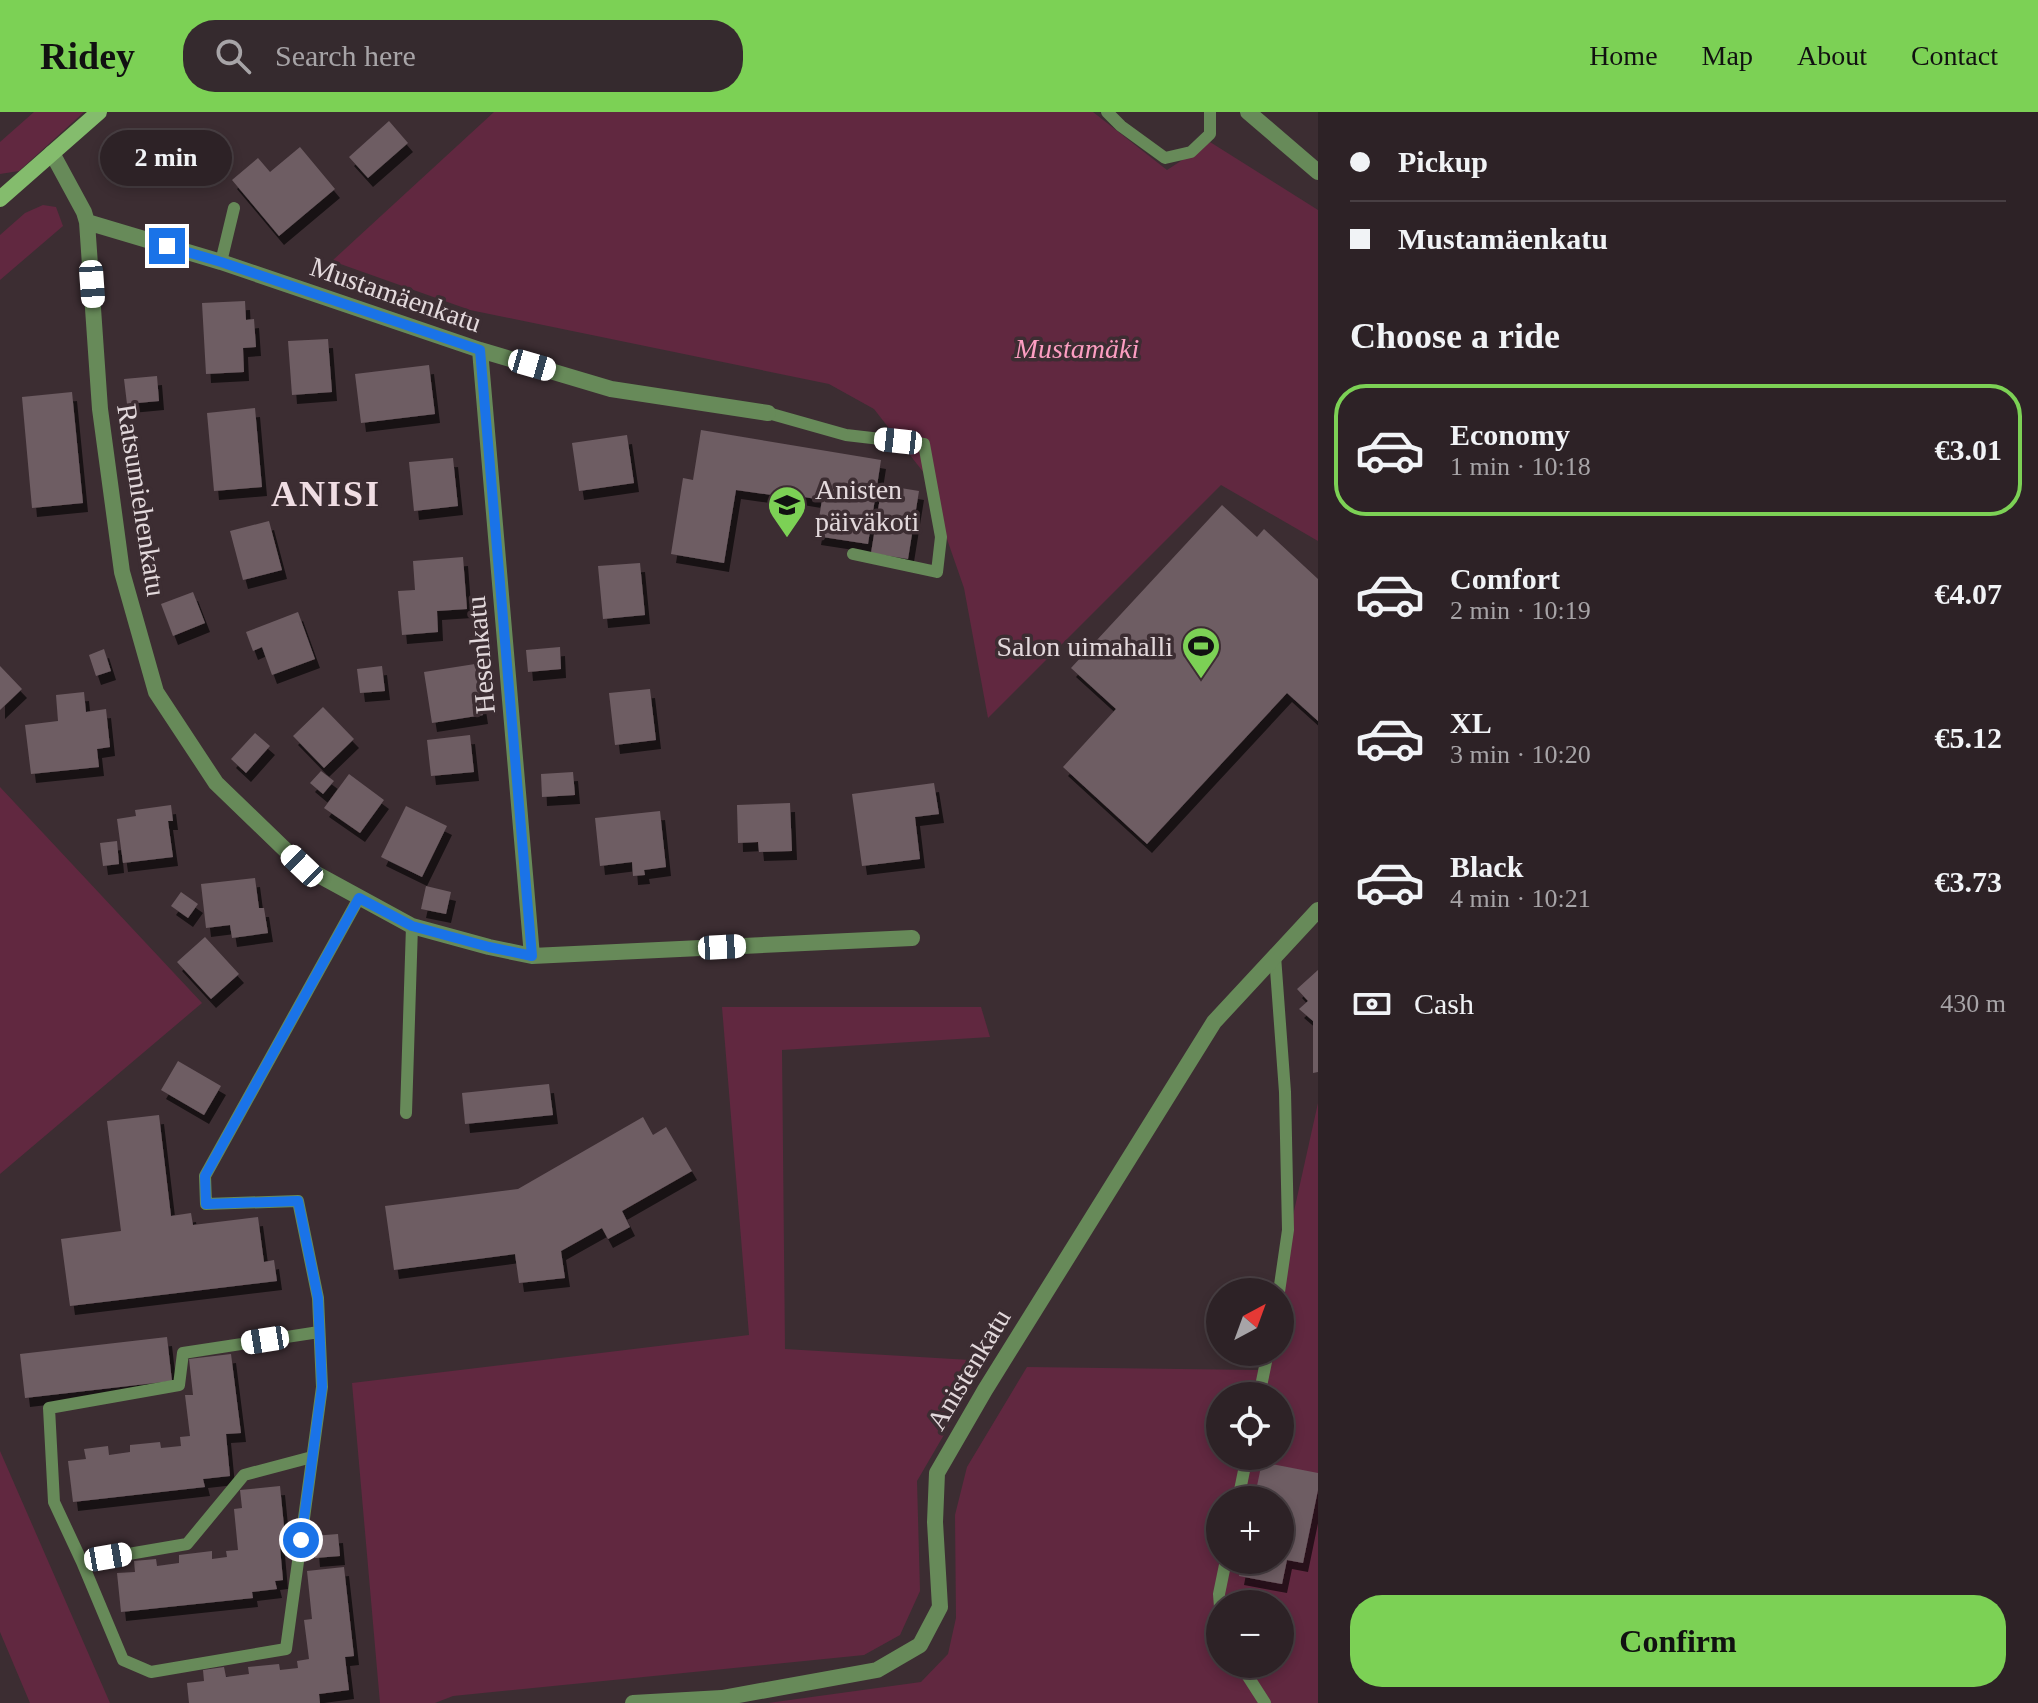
<!DOCTYPE html>
<meta charset="utf-8">
<style>
:root{--surface:#2d2226;--page:#352a2e;--text:#f1f3f6;--muted:#a7a4a7;--line:#483f43;--accent:#7cd155}
body{margin:0;font-family:"Times New Roman",serif;background:var(--page);color:var(--text);height:100vh;display:flex;flex-direction:column;font-size:30px;white-space:nowrap}
*{box-sizing:border-box;margin:0}
p{font-size:26px;color:var(--muted)}
.icon{flex:none;width:44px;height:44px;fill:none;stroke:currentColor;stroke-width:2;stroke-linecap:round;stroke-linejoin:round}
.map{position:relative;flex:1;overflow:hidden}
.sheet{display:flex;flex-direction:column;background:var(--surface);width:720px}
.sheet>*{flex:none}
.top-card{display:grid;align-content:center;height:176px;padding:0 32px;background:var(--surface)}
.needle{width:52px;rotate:41deg}
.tools{position:absolute;left:1206px;top:1166px;display:grid;gap:16px}
.tools a{display:grid;place-items:center;width:88px;height:88px;border-radius:50%;background:var(--surface);box-shadow:0 4px 12px #0003,0 0 0 2px var(--line);font-size:40px}
.end{position:absolute;width:36px;height:36px;margin:-18px;border:10px solid #1a73e8;background:#fff;box-shadow:0 0 0 4px #fff}
.from{border-radius:50%}
.bubble{position:absolute;height:56px;border-radius:28px;background:var(--surface);box-shadow:0 4px 12px #0003,0 0 0 2px var(--line);font-size:26px;font-weight:600;line-height:56px;text-align:center}
.car{position:absolute;width:24px;height:48px;margin:-24px -12px;border-radius:10px;box-shadow:0 0 6px 2px #0007;background:linear-gradient(#fff 24%,#345 0 40%,#fff 0 76%,#345 0 86%,#fff 0)}
.top-card b{display:flex;align-items:center;gap:28px;height:76px;font-size:30px}
.top-card b+b{border-top:2px solid var(--line)}
.top-card i{width:20px;height:20px;background:var(--text)}
ul{padding:0;list-style:none}
li{display:flex;align-items:center;gap:24px;height:132px;margin:0 16px 12px;padding:0 16px;border:4px solid transparent;border-radius:32px}
li div{flex:1}
li b{display:block;font-size:30px}
li em{font-style:normal;font-weight:600}
li.on{border-color:var(--accent)}
li>.icon{width:72px;height:72px;stroke-width:1.5}
h2{padding:0 32px;font-size:36px;line-height:96px}
.pay{display:flex;align-items:center;gap:20px;height:88px;padding:0 32px;font-size:30px}
.pay p{margin-inline-start:auto}
.cta{display:flex;gap:16px;margin-top:auto;padding:16px 32px}
.cta a{flex:1;height:92px;border-radius:32px;background:var(--accent);color:#111;font-size:32px;font-weight:600;line-height:92px;text-align:center}
header{display:flex;align-items:center;gap:48px;box-sizing:border-box;height:112px;padding:0 40px;background:var(--accent);color:#111}
header strong{font-size:38px}
nav{display:flex;gap:44px;margin-inline-start:auto;font-size:28px}
.search{width:560px;height:72px;background:var(--page);display:flex;align-items:center;gap:20px;box-sizing:border-box;padding:0 28px;border-radius:32px;color:var(--muted);font-size:30px}
main{display:flex;flex:1;min-height:0}
.map>svg:first-child{display:block}
.green{fill:#612840;fill-rule:evenodd}
.building{fill:#6e5d63;filter:url(#shadow)}
.lines{fill:none;stroke-linecap:round;stroke-linejoin:round}
.service{stroke:#678a59;stroke-width:12}
.minor{stroke:#678a59;stroke-width:16}
.secondary{stroke:#84bc6d;stroke-width:16}
.route{stroke:#1a73e8;stroke-width:10}
.labels{text-anchor:middle;stroke-width:7;stroke-linejoin:round;paint-order:stroke}
.street-label{font-size:28px;fill:#e3d9dc;stroke:#3c2d32}
.park-label{font-size:28px;font-style:italic;fill:#fc9dc1;stroke:#3c2d32}
.poi-label{font-size:28px;fill:#e3d9dc;stroke:#3c2d32;text-anchor:start}
.district-label{font-size:36px;font-weight:bold;letter-spacing:2px;fill:#f0dde3;stroke:#3c2d32}
</style>
<header>
<strong>Ridey</strong>
<div class="search"><svg class="icon" aria-label="search" viewBox="0 0 24 24"><circle cx="10" cy="10" r="6"/><path d="M15 15l6 6"/></svg>Search here</div>
<nav><a>Home</a><a>Map</a><a>About</a><a>Contact</a></nav>
</header>
<main>
<div class="map">
<svg width="1318" height="1591" viewBox="0 0 1318 1591">
<defs>
<filter id="shadow"><feDropShadow dx="5" dy="9" stdDeviation="0" flood-color="#0009"/></filter>
</defs>
<rect width="100%" height="100%" fill="#3c2d32"/>
<path class="green" d="M34 0H84L19 59 0 62V30Z
M494 0H1093L1167 58 1210 30 1318 98V429L1221 373 988 606 964 476 924 361 874 297 829 272 470 198 332 149Z
M43 93 56 95 63 114 0 168V123L25 101Z
M0 675 202 891 0 1062Z
M722 895H981L990 925 782 938 785 1237 987 1249 917 1369 920 1479 900 1523 864 1543 453 1584 435 1591H380L352 1271 749 1223Z
M1318 991V1591H768L921 1570 948 1542 956 1506 955 1403 967 1355 1027 1255 1258 1258 1263 1240H1280V1180H1276ZM1220 1284H1280V1344H1220ZM1220 1388H1280V1448H1220ZM1220 1492H1280V1552H1220Z
M0 1339 110 1591H30L0 1520Z"/>
<path class="building" d="M389 9 408 31 368 66 349 45Z
M300 35 335 77 279 124 232 68 258 46 270 60Z
M245 189 246 208 254 207 256 235 243 236 244 260 206 262 202 191Z
M328 227 332 280 292 283 288 229Z
M429 253 435 302 361 311 355 262Z
M157 264 159 289 127 292 124 267Z
M72 280 83 391 32 396 22 285Z
M255 296 262 375 214 379 207 301Z
M701 318 881 348 868 432 816 424 822 388 792 383 789 401 769 398 772 383 736 378 724 451 671 442 683 366 693 368Z
M627 323 634 371 579 379 572 331Z
M453 346 458 394 414 399 409 350Z
M882 373 919 379 908 447 871 441Z
M1222 393 1257 425 1264 417 1318 467V609L1287 581 1147 732 1063 655 1116 597 1071 556Z
M269 409 282 458 243 468 230 419Z
M463 445 467 497 437 499 438 520 402 523 398 479 415 478 413 449Z
M640 451 645 503 603 507 598 454Z
M193 480 205 511 173 524 161 492Z
M298 500 315 547 272 563 262 535 253 539 246 520Z
M560 535 561 557 528 560 526 538Z
M104 537 111 559 96 564 89 543Z
M475 552 483 603 432 611 424 560Z
M0 554 22 577 0 598Z
M382 554 385 579 360 581 357 557Z
M650 577 656 628 615 633 609 581Z
M84 580 86 600 106 597 110 635 97 637 99 655 31 662 25 613 58 609 56 583Z
M323 595 354 627 324 656 293 624Z
M255 621 270 634 246 661 231 647Z
M470 623 474 660 431 664 427 628Z
M321 659 334 669 323 682 310 671Z
M573 660 575 683 542 685 541 662Z
M349 662 384 688 360 721 324 696Z
M934 671 939 702 915 705 920 747 862 754 852 682Z
M790 691 792 739 759 740 758 730 738 731 737 693Z
M171 693 173 709H168L173 745 123 751 117 707 136 704 135 698Z
M406 694 447 714 422 765 381 745Z
M660 699 666 755 644 758 645 763 633 764 632 750 600 754 595 706Z
M117 729 119 752 103 754 100 731Z
M255 766 259 796H264L268 821 232 826 230 813 206 816 201 772Z
M426 774 451 780 446 802 421 797Z
M181 780 198 792 188 806 171 794Z
M205 825 239 862 211 887 177 850Z
M1318 858V960L1313 961V909L1299 897 1308 889 1297 877Z
M178 949 221 974 204 1003 161 978Z
M549 972 553 1003 465 1012 462 981Z
M159 1003 171 1104 191 1101 193 1113 258 1105 264 1150 274 1148 277 1169 70 1194 61 1127 121 1119 107 1009Z
M643 1005 653 1023 666 1015 692 1059 622 1099 630 1115 608 1127 602 1116 561 1139 565 1166 519 1171 515 1142 394 1158 385 1094 518 1077Z
M167 1225 172 1269 25 1286 20 1242Z
M231 1242 241 1321 226 1322 230 1364 203 1367 205 1375 73 1390 68 1349 86 1347 84 1337 108 1334 109 1343 130 1340V1333L160 1330 161 1336 181 1334 180 1325 190 1324 185 1283H193L189 1247Z
M1262 1350 1318 1361V1378L1303 1451 1287 1448 1282 1472 1239 1464 1242 1448H1280V1388H1254Z
M280 1374 286 1434 280 1435 283 1468 275 1469 277 1477 252 1480 253 1486 121 1500 117 1461 135 1460 134 1449 156 1447 157 1454 179 1451V1443L212 1439V1447L227 1445 226 1439 238 1438 234 1397 242 1396 240 1378Z
M338 1422 340 1444 315 1446 313 1424Z
M344 1455 354 1544 345 1545 349 1578 319 1582 320 1591H189L187 1571 204 1569 203 1558 224 1555 226 1565 249 1562 248 1555 279 1552 280 1558 298 1556 297 1549 309 1547 304 1508 312 1507 307 1459Z"/>
<g class="lines">
<path class="service" d="M1107 0 1121 14 1165 46 1191 40 1210 22V0
M221 150 234 96
M768 301 846 323 924 332 941 425 937 460 853 442
M1275 844 1285 980 1288 1118 1279 1180
M406 1001 412 814
M319 1220 183 1241 179 1273 49 1296 54 1390 82 1450 123 1548 151 1560 286 1537 322 1275 318 1186 298 1089 206 1092 205 1064 359 786
M1259 1284 1268 1240
M1238 1388 1247 1344
M82 1450 187 1432 244 1363 312 1345
M1220 1495 1219 1482 1226 1448
M1240 1552 1265 1591"/>
<path class="minor" d="M1248 0 1318 60
M52 41 84 100 87 110 221 150 480 238 611 277 768 301
M87 110 100 297 122 460 156 580 216 671 302 754 412 814 489 835 532 844 912 826
M480 238 532 844
M633 1591 722 1586 877 1558 920 1533 940 1495 935 1410 937 1361 985 1278 1214 910 1318 798"/>
<path class="secondary" d="M0 87 99 0"/>
</g>
<g class="lines">
<path class="route" d="M167 134 221 150 480 238 532 844 489 835 412 814 359 786 205 1064 206 1092 298 1089 318 1186 322 1275 301 1428"/>
</g>
<defs>
<g id="school-pin" transform="scale(2)"><path d="M0 17L-7.5 6A9.5 9.5 0 1 1 7.5 6Z" fill="#7cd155" stroke="#3c2d32"/><path d="M0-5L7-2L0 1L-7-2ZM-4 1L0 2.5L4 1V4Q0 6-4 4Z" fill="#111"/></g>
<g id="stadium-pin" transform="scale(2)"><path d="M0 17L-7.5 6A9.5 9.5 0 1 1 7.5 6Z" fill="#7cd155" stroke="#3c2d32"/><path d="M0-5a6.5 5 0 1 0 0 10a6.5 5 0 1 0 0-10ZM-3.5-1.8h7v3.6h-7Z" fill="#111"/></g>
</defs>
<g fill-rule="evenodd">
<use href="#school-pin" x="787" y="393"/>
<use href="#stadium-pin" x="1201" y="534"/>
</g>
<g class="labels">
<g class="street-label">
<text transform="translate(396 182) rotate(19)" y="10">Mustamäenkatu</text>
<text transform="translate(142 388) rotate(81)" y="10">Ratsumiehenkatu</text>
<text transform="translate(480 543) rotate(-95)" y="10">Hesenkatu</text>
<text transform="translate(968 1257) rotate(-59)" y="10">Anistenkatu</text>
</g>
<g class="park-label">
<text x="1077" y="246">Mustamäki</text>
</g>
<g class="poi-label">
<text x="815" y="387">Anisten<tspan x="815" dy="32">päiväkoti</tspan></text>
<text x="1173" y="544" text-anchor="end">Salon uimahalli</text>
</g>
<g class="district-label">
<text x="326" y="394">ANISI</text>
</g>
</g>
</svg>
<div class="tools">
<a><svg class="needle" viewBox="-14 -14 28 28"><path d="M0-13l5 13h-10z" fill="#e53935"/><path d="M0 13l5-13h-10z" fill="#a7a4a7"/></svg></a>
<a><svg class="icon" aria-label="locate" viewBox="0 0 24 24"><circle cx="12" cy="12" r="6"/><path d="M12 2v4M12 18v4M2 12h4M18 12h4"/></svg></a>
<a>+</a>
<a>−</a>
</div>
<i class="end from" style="left:301px;top:1428px"></i>
<i class="end" style="left:167px;top:134px"></i>
<div class="bubble" style="left:100px;top:18px;width:132px">2 min</div>
<i class="car" style="left:92px;top:172px;rotate:176deg"></i>
<i class="car" style="left:532px;top:253px;rotate:106deg"></i>
<i class="car" style="left:898px;top:329px;rotate:276deg"></i>
<i class="car" style="left:302px;top:754px;rotate:314deg"></i>
<i class="car" style="left:722px;top:835px;rotate:87deg"></i>
<i class="car" style="left:265px;top:1228px;rotate:261deg"></i>
<i class="car" style="left:108px;top:1445px;rotate:80deg"></i>
</div>
<section class="sheet">
<div class="top-card">
<b><i class="from"></i>Pickup</b>
<b><i></i>Mustamäenkatu</b>
</div>
<h2>Choose a ride</h2>
<ul>
<li class="on"><svg class="icon" aria-label="car" viewBox="0 0 24 24"><path d="M5 17H2v-5l4-1 3-4h7l3 4 3 1v5h-3M9 17h6M6 11h13"/><circle cx="7" cy="17" r="2"/><circle cx="17" cy="17" r="2"/></svg><div><b>Economy</b><p>1 min · 10:18</p></div><em>€3.01</em></li>
<li><svg class="icon" aria-label="car" viewBox="0 0 24 24"><path d="M5 17H2v-5l4-1 3-4h7l3 4 3 1v5h-3M9 17h6M6 11h13"/><circle cx="7" cy="17" r="2"/><circle cx="17" cy="17" r="2"/></svg><div><b>Comfort</b><p>2 min · 10:19</p></div><em>€4.07</em></li>
<li><svg class="icon" aria-label="car" viewBox="0 0 24 24"><path d="M5 17H2v-5l4-1 3-4h7l3 4 3 1v5h-3M9 17h6M6 11h13"/><circle cx="7" cy="17" r="2"/><circle cx="17" cy="17" r="2"/></svg><div><b>XL</b><p>3 min · 10:20</p></div><em>€5.12</em></li>
<li><svg class="icon" aria-label="car" viewBox="0 0 24 24"><path d="M5 17H2v-5l4-1 3-4h7l3 4 3 1v5h-3M9 17h6M6 11h13"/><circle cx="7" cy="17" r="2"/><circle cx="17" cy="17" r="2"/></svg><div><b>Black</b><p>4 min · 10:21</p></div><em>€3.73</em></li>
</ul>
<div class="pay"><svg class="icon" aria-label="cash" viewBox="0 0 24 24"><path d="M3 7h18v10H3z"/><circle cx="12" cy="12" r="2"/></svg>Cash<p>430 m</p></div>
<div class="cta"><a>Confirm</a></div>
</section>
</main>
